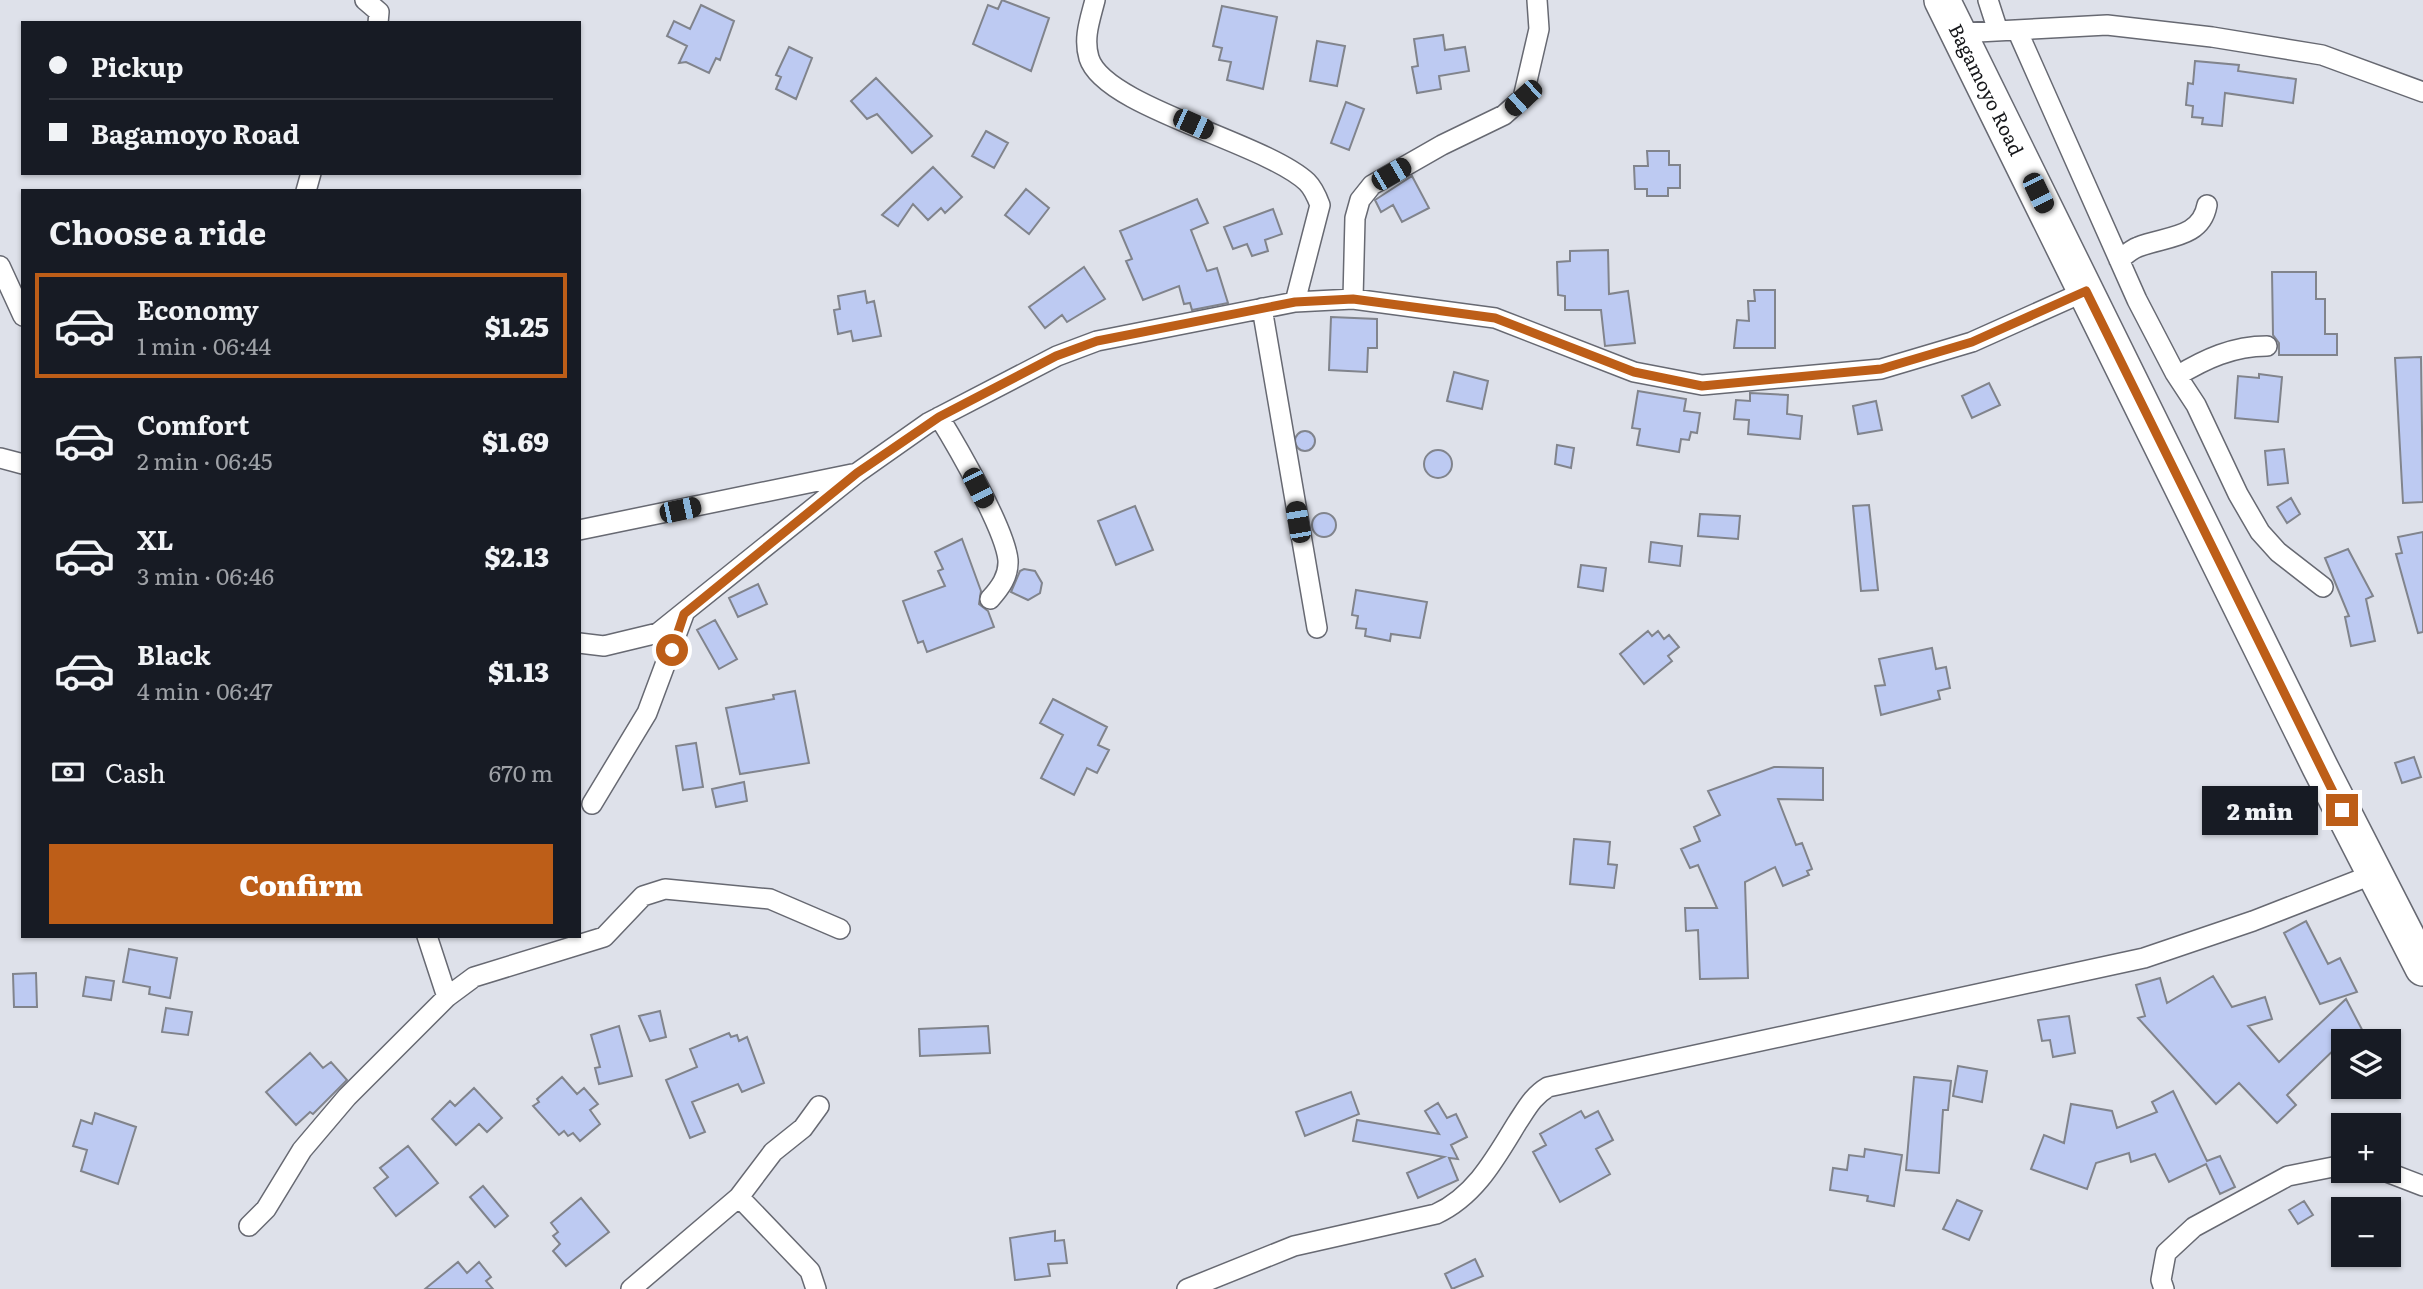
<!DOCTYPE html>
<meta charset="utf-8">
<style>
:root{--surface:#171b24;--page:#20242c;--text:#f1f3f6;--muted:#9ea1a6;--line:#363941;--accent:#bd5e18}
body{margin:0;font-family:Literata,serif;background:var(--page);color:var(--text);height:100vh;display:flex;flex-direction:column;font-size:26px;white-space:nowrap}
*{box-sizing:border-box;margin:0}
p{font-size:23px;color:var(--muted)}
.icon{flex:none;width:38px;height:38px;fill:none;stroke:currentColor;stroke-width:2;stroke-linecap:round;stroke-linejoin:round}
.map{position:relative;flex:1;overflow:hidden}
.side{position:absolute;left:21px;top:189px;width:560px;height:749px;display:flex;flex-direction:column;background:var(--surface);border-radius:0px;box-shadow:0 2px 5px #0004}
.side>*{flex:none}
.guide{position:absolute;left:21px;top:21px;width:560px;height:154px;border-radius:0px;box-shadow:0 2px 5px #0004;display:grid;align-content:center;height:154px;padding:0 28px;background:var(--surface)}
.controls{position:absolute;left:2331px;top:1029px;display:grid;gap:14px}
.controls a{display:grid;place-items:center;width:70px;height:70px;border-radius:0px;background:var(--surface);box-shadow:0 2px 5px #0004;font-size:35px}
.end{position:absolute;width:32px;height:32px;margin:-16px;border:9px solid #bd5e18;background:#fff;box-shadow:0 0 0 4px #fff}
.from{border-radius:50%}
.bubble{position:absolute;height:49px;border-radius:0px;background:var(--surface);box-shadow:0 2px 5px #0004;font-size:23px;font-weight:800;line-height:49px;text-align:center}
.car{position:absolute;width:21px;height:42px;margin:-21px -10px;border-radius:9px;box-shadow:0 0 5px 2px #0007;background:linear-gradient(#222 24%,#8ab4d8 0 40%,#222 0 76%,#8ab4d8 0 86%,#222 0)}
.guide b{display:flex;align-items:center;gap:24px;height:66px;font-size:26px}
.guide b+b{border-top:2px solid var(--line)}
.guide i{width:18px;height:18px;background:var(--text)}
ul{padding:0;list-style:none}
li{display:flex;align-items:center;gap:21px;height:105px;margin:0 14px 10px;padding:0 14px;border:4px solid transparent;border-radius:0px}
li div{flex:1}
li b{display:block;font-size:26px}
li em{font-style:normal;font-weight:800}
li.on{border-color:var(--accent)}
li>.icon{width:63px;height:63px;stroke-width:1.5}
h2{padding:0 28px;font-size:32px;line-height:84px}
.pay{display:flex;align-items:center;gap:18px;height:77px;padding:0 28px;font-size:26px}
.pay p{margin-inline-start:auto}
.action{display:flex;gap:14px;margin-top:auto;padding:14px 28px}
.action a{flex:1;height:80px;border-radius:0px;background:var(--accent);color:#fff;font-size:28px;font-weight:800;line-height:80px;text-align:center}
.map>svg:first-child{display:block}
.building{fill:#bdcaf2;stroke:#81848c;stroke-width:2}
.lines{fill:none;stroke-linecap:round;stroke-linejoin:round}
.street-casing{stroke:#676972;stroke-width:22}
.highway-casing{stroke:#676972;stroke-width:38}
.street{stroke:#fff;stroke-width:19}
.highway{stroke:#fff;stroke-width:35}
.route{stroke:#bd5e18;stroke-width:9}
.labels{text-anchor:middle;stroke-width:7;stroke-linejoin:round;paint-order:stroke}
.street-label{font-size:19px;fill:#16171a;stroke:#ebeef8}
</style>
<div class="map">
<svg width="2423" height="1289" viewBox="0 0 2423 1289">
<rect width="100%" height="100%" fill="#dee1ea"/>
<path class="building" d="M1002 0 1049 18 1031 71 973 44 988 5 998 9Z
M701 5 734 21 720 60 716 58 709 73 686 62 679 63 687 46 667 36 674 21 690 29Z
M1222 6 1277 17 1263 89 1227 80 1231 62 1219 60 1222 48 1213 46Z
M1443 35 1445 50 1465 47 1469 71 1439 76 1441 89 1417 93 1412 67 1418 66 1414 39Z
M1317 41 1345 46 1337 86 1310 81Z
M789 47 812 58 796 99 776 89 781 77 776 75Z
M2195 61 2239 65 2238 71 2296 79 2293 103 2225 93 2222 126 2202 124 2203 118 2192 117 2193 106 2186 105 2188 83 2193 84Z
M876 78 932 136 912 153 877 114 867 119 851 101Z
M1346 102 1364 109 1349 150 1331 143Z
M986 131 1008 143 994 168 972 156Z
M1647 151H1669V165H1680V188H1668V196H1647V189H1635L1634 166H1648Z
M933 167 962 197 945 213 941 208 928 220 913 204 898 226 882 215Z
M1412 176 1429 208 1402 222 1393 205 1381 212 1375 200Z
M1026 189 1049 208 1029 234 1005 215Z
M1197 199 1208 223 1191 230 1207 271 1217 268 1228 303 1192 310 1190 303 1184 304 1179 286 1143 300 1126 261 1132 259 1120 231Z
M1273 209 1282 234 1265 240 1268 251 1252 256 1247 244 1233 249 1224 227Z
M1608 250 1609 294 1628 291 1635 343 1605 346 1601 310H1565V296L1558 295 1557 262 1570 261V251Z
M1084 267 1105 299 1067 322 1062 315 1045 328 1029 307Z
M2272 272H2316V299H2325V334H2337V355H2279V343L2273 335Z
M1754 290H1775V348H1734L1737 320 1749 321 1748 301H1755Z
M865 291 867 303 874 301 881 336 853 341 851 331 838 334 834 310 840 309 838 296Z
M1331 317 1377 319V348H1368L1367 372 1329 370Z
M2421 357 2423 502 2403 503 2395 358Z
M1454 372 1488 381 1482 409 1447 401Z
M2259 374 2282 377 2278 422 2235 418 2238 376 2259 378Z
M1989 383 2000 405 1972 418 1962 396Z
M1638 391 1686 399 1684 411 1700 413 1697 433 1691 432 1689 440 1681 439 1679 452 1637 445 1640 429 1632 428Z
M1750 393 1788 395 1787 414 1802 416 1800 439 1748 434 1749 420 1734 419 1736 400 1750 401Z
M1876 401 1882 430 1858 434 1853 406Z
M1295 441a10 10 0 1 1 20 0a10 10 0 1 1-20 0Z
M1557 445 1574 448 1571 468 1555 464Z
M2284 449 2288 483 2268 485 2265 451Z
M1424 464a14 14 0 1 1 28 0a14 14 0 1 1-28 0Z
M2291 498 2300 514 2287 523 2277 507Z
M1869 505 1878 590 1861 591 1853 506Z
M1135 506 1153 550 1116 565 1098 521Z
M1312 525a12 12 0 1 1 24 0a12 12 0 1 1-24 0Z
M1700 514 1740 516 1738 539 1698 536Z
M2423 532V632L2418 633 2396 554 2402 553 2398 537Z
M962 539 981 591 979 604 988 611 994 627 927 652 923 641 918 643 903 601 945 586 938 571 943 569 935 552Z
M1651 542 1682 546 1680 566 1649 562Z
M2348 549 2373 596 2366 599 2375 641 2351 646 2345 617 2349 616 2325 558Z
M1581 565 1606 568 1603 591 1578 587Z
M1024 569 1035 571 1042 583 1040 593 1028 600 1011 592 1020 571Z
M758 584 767 604 738 617 729 598Z
M1356 590 1427 602 1420 638 1391 634 1390 641 1365 636 1366 629 1356 628 1358 616 1352 615Z
M715 620 737 659 719 669 697 630Z
M1648 631 1652 636 1658 631 1664 639 1669 635 1679 647 1668 656 1672 661 1644 684 1620 654Z
M1932 648 1936 669 1946 667 1950 688 1938 691 1940 699 1881 715 1875 686 1885 685 1879 659Z
M795 691 809 763 740 774 726 708 774 699 773 695Z
M1053 699 1107 727 1098 745 1109 750 1097 773 1087 768 1074 795 1041 778 1063 735 1040 723Z
M696 743 703 787 683 790 676 746Z
M2414 757 2421 777 2402 783 2395 763Z
M1774 767 1823 768V800L1778 799 1796 845 1802 843 1812 869 1807 871 1809 875 1783 886 1775 867 1745 882 1748 978 1700 979 1698 930 1686 931 1685 908H1717L1698 865 1690 868 1681 849 1700 841 1694 827 1720 815 1708 791Z
M744 782 747 801 716 807 712 789Z
M1574 839 1610 842 1608 864 1617 865 1614 888 1570 884Z
M2306 921 2328 964 2340 958 2357 992 2320 1004 2284 933Z
M129 949 177 958 170 998 149 994 150 987 123 982Z
M36 973 37 1007H14L13 974Z
M2213 976 2232 1007 2265 997 2272 1019 2248 1026 2279 1062 2346 999 2368 1041H2343L2287 1095 2296 1105 2277 1123 2239 1083 2216 1104 2138 1018 2145 1016 2136 985 2160 978 2167 1003Z
M86 977 114 981 111 1000 83 996Z
M166 1008 192 1012 188 1035 162 1032Z
M660 1011 666 1037 650 1041 639 1016Z
M2069 1016 2075 1053 2053 1057 2050 1040 2042 1041 2038 1020Z
M619 1026 632 1076 599 1084 595 1068 600 1067 591 1035Z
M988 1026 990 1053 920 1056 919 1029Z
M729 1033 731 1037 737 1035 739 1041 747 1037 764 1083 742 1092 738 1084 692 1102 705 1132 690 1138 666 1080 697 1067 690 1049Z
M310 1053 323 1068 331 1062 347 1080 313 1114 310 1112 296 1125 266 1092Z
M1958 1066 1987 1071 1982 1102 1953 1096Z
M562 1077 577 1094 584 1088 598 1104 590 1110 600 1124 580 1141 573 1133 568 1136 564 1131 559 1135 533 1106 539 1102 537 1099Z
M1914 1077 1951 1081 1948 1110H1943L1939 1173 1906 1170Z
M474 1088 502 1118 487 1132 479 1124 456 1145 432 1119 450 1101 455 1106Z
M2173 1091 2207 1161 2220 1156 2235 1187 2220 1194 2206 1164 2169 1182 2155 1154 2131 1162 2129 1153 2096 1163 2087 1189 2031 1169 2044 1135 2064 1143 2071 1104 2112 1111 2117 1128 2157 1112 2152 1102Z
M1351 1092 1359 1114 1305 1136 1296 1112Z
M1438 1103 1447 1118 1456 1114 1467 1137 1451 1145 1458 1159 1449 1158 1458 1180 1418 1198 1407 1173 1444 1157 1353 1141 1357 1120 1439 1134 1425 1111Z
M1581 1111 1585 1118 1598 1111 1613 1140 1596 1149 1610 1174 1560 1202 1533 1152 1546 1145 1540 1134Z
M95 1113 136 1127 118 1184 81 1171 87 1150 73 1146 81 1120 92 1124Z
M408 1146 438 1183 396 1216 374 1188 388 1177 380 1168Z
M1865 1149 1902 1155 1894 1206 1867 1201 1868 1196 1830 1190 1833 1168 1847 1170 1849 1155 1864 1157Z
M483 1186 508 1216 495 1227 470 1197Z
M581 1198 609 1232 566 1266 553 1251 560 1244 553 1236 558 1232 551 1223Z
M1957 1200 1982 1211 1969 1240 1943 1229Z
M2304 1201 2313 1215 2298 1224 2289 1210Z
M1055 1231V1241L1064 1240 1067 1263 1048 1264 1050 1276 1015 1280 1010 1238Z
M1475 1259 1483 1276 1452 1289 1445 1274Z
M458 1262 467 1273 479 1262 491 1277 486 1281 493 1289H425Z"/>
<g class="lines">
<g class="street-casing">
<path id="street" d="M365 0 379 12 378 23
M1095 0C1090 20 1083 38 1089 58 1104 107 1264 142 1307 182 1313 188 1317 197 1320 205L1295 302
M1988 0 1998 31
M2017 30 2137 300 2175 373 2196 405 2238 494 2260 532 2278 552 2323 587
M1959 33 2107 25 2212 37 2322 55 2423 92
M306 191 311 173
M2119 260C2125 255 2132 249 2138 247 2165 236 2201 239 2207 205
M0 266 23 316
M1353 299 1355 218 1360 200 1372 185 1442 145 1504 115 1523 98 1539 29 1537 0
M1262 308 1317 628
M2177 376C2205 359 2233 346 2267 346
M939 417C957 446 1005 529 1008 560 1009 576 1000 588 990 599
M0 458 23 464
M579 530 852 474
M579 643 604 646 658 633 857 473 928 423 1057 356 1097 341 1295 302 1353 299 1495 318 1634 372 1702 385 1881 369 1972 342 2086 291
M592 804 647 713 684 614
M427 936 447 997
M2384 1171 2423 1186
M739 1197 810 1271 816 1289
M249 1226 266 1209 302 1150 347 1097 447 997 474 977 604 937 643 896 665 889 770 899 840 929
M631 1289 739 1197 773 1152 803 1128 819 1106
M1187 1289 1294 1246 1436 1214C1475 1196 1495 1159 1517 1123 1527 1108 1533 1096 1548 1087L2144 958 2253 921 2374 874
M2164 1289 2161 1280 2166 1253 2194 1227 2288 1176 2343 1165"/>
</g>
<g class="highway-casing">
<g id="highway">
<path id="s1" d="M1942 0 2320 767 2423 968"/>
</g>
</g>
<use href="#street" class="street"/>
<use href="#highway" class="highway"/>
</g>
<g class="lines">
<path class="route" d="M672 650 684 614 857 473 939 417 1056 356 1097 341 1295 302 1353 299 1495 318 1634 372 1702 386 1881 369 1972 342 2086 291 2342 810"/>
</g>
<g class="labels">
<g class="street-label">
<text dy="7" stroke="none"><textPath href="#s1" startOffset="100">Bagamoyo Road</textPath></text>
</g>
</g>
</svg>
<div class="controls">
<a><svg class="icon" aria-label="layers" viewBox="0 0 24 24"><path d="M12 4l9 5-9 5-9-5zM3 14l9 5 9-5"/></svg></a>
<a>+</a>
<a>−</a>
</div>
<i class="end from" style="left:672px;top:650px"></i>
<i class="end" style="left:2342px;top:810px"></i>
<div class="bubble" style="left:2202px;top:786px;width:116px">2 min</div>
<i class="car" style="left:1523px;top:98px;rotate:228deg"></i>
<i class="car" style="left:1193px;top:124px;rotate:114deg"></i>
<i class="car" style="left:1391px;top:174px;rotate:60deg"></i>
<i class="car" style="left:2038px;top:193px;rotate:154deg"></i>
<i class="car" style="left:978px;top:488px;rotate:153deg"></i>
<i class="car" style="left:680px;top:510px;rotate:78deg"></i>
<i class="car" style="left:1298px;top:522px;rotate:350deg"></i>
<div class="guide">
<b><i class="from"></i>Pickup</b>
<b><i></i>Bagamoyo Road</b>
</div>
<section class="side">
<h2>Choose a ride</h2>
<ul>
<li class="on"><svg class="icon" aria-label="car" viewBox="0 0 24 24"><path d="M5 17H2v-5l4-1 3-4h7l3 4 3 1v5h-3M9 17h6M6 11h13"/><circle cx="7" cy="17" r="2"/><circle cx="17" cy="17" r="2"/></svg><div><b>Economy</b><p>1 min · 06:44</p></div><em>$1.25</em></li>
<li><svg class="icon" aria-label="car" viewBox="0 0 24 24"><path d="M5 17H2v-5l4-1 3-4h7l3 4 3 1v5h-3M9 17h6M6 11h13"/><circle cx="7" cy="17" r="2"/><circle cx="17" cy="17" r="2"/></svg><div><b>Comfort</b><p>2 min · 06:45</p></div><em>$1.69</em></li>
<li><svg class="icon" aria-label="car" viewBox="0 0 24 24"><path d="M5 17H2v-5l4-1 3-4h7l3 4 3 1v5h-3M9 17h6M6 11h13"/><circle cx="7" cy="17" r="2"/><circle cx="17" cy="17" r="2"/></svg><div><b>XL</b><p>3 min · 06:46</p></div><em>$2.13</em></li>
<li><svg class="icon" aria-label="car" viewBox="0 0 24 24"><path d="M5 17H2v-5l4-1 3-4h7l3 4 3 1v5h-3M9 17h6M6 11h13"/><circle cx="7" cy="17" r="2"/><circle cx="17" cy="17" r="2"/></svg><div><b>Black</b><p>4 min · 06:47</p></div><em>$1.13</em></li>
</ul>
<div class="pay"><svg class="icon" aria-label="cash" viewBox="0 0 24 24"><path d="M3 7h18v10H3z"/><circle cx="12" cy="12" r="2"/></svg>Cash<p>670 m</p></div>
<div class="action"><a>Confirm</a></div>
</section>
</div>
